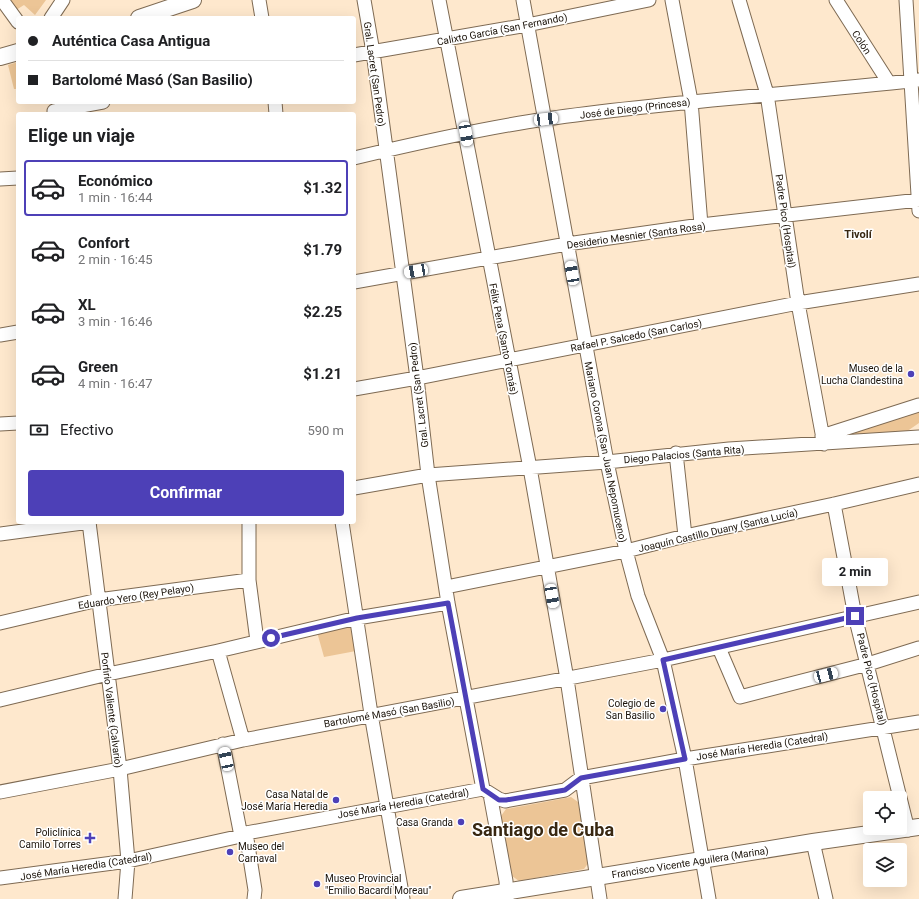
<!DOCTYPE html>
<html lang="es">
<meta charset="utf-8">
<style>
:root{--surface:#fff;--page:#f6f6f6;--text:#202124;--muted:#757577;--line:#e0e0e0;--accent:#4d40b7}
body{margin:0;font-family:Roboto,sans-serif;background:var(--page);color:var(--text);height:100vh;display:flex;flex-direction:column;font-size:15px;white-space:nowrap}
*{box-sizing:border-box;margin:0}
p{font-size:13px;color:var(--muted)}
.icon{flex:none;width:22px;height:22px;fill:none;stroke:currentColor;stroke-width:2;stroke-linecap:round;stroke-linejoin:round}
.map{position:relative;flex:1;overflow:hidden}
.sheet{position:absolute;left:16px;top:112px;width:340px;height:412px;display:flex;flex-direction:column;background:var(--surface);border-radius:4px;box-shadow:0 4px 16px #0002}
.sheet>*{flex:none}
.top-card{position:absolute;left:16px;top:16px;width:340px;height:88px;border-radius:4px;box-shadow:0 4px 16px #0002;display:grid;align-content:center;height:88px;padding:0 12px;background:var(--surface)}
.buttons{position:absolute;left:863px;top:791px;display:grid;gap:8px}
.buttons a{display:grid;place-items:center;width:44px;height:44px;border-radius:4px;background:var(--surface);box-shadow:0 4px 16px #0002;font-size:20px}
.end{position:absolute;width:18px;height:18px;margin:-9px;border:5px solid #4d40b7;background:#fff;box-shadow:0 0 0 2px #fff}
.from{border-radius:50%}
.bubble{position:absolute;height:28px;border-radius:4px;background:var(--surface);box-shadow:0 4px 16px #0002;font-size:13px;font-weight:700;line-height:28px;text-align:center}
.car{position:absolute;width:12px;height:24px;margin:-12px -6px;border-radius:5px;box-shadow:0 0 3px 1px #0007;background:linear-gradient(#fff 24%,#345 0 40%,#fff 0 76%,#345 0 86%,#fff 0)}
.top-card b{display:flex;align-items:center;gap:14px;height:38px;font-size:15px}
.top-card b+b{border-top:1px solid var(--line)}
.top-card i{width:10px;height:10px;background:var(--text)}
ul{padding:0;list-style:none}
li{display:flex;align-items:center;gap:12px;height:56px;margin:0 8px 6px;padding:0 4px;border:2px solid transparent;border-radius:4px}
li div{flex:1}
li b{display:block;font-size:15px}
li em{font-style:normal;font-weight:700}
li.selected{border-color:var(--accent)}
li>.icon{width:36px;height:36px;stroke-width:1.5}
h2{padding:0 12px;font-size:18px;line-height:48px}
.pay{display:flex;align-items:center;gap:10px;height:44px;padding:0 12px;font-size:15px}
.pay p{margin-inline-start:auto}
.cta{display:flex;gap:8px;margin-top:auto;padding:8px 12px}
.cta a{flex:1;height:46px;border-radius:4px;background:var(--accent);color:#fff;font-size:16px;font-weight:700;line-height:46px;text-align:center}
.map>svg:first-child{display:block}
.green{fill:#ecc596}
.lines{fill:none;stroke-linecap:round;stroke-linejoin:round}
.minor-casing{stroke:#7e6a53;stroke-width:15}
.major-casing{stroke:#7e6a53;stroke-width:18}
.minor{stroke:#fff;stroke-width:13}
.major{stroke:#fff;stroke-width:16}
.route{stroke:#4d40b7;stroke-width:5}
.poi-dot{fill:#4d40b7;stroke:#fff;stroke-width:1.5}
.labels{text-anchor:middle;stroke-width:3;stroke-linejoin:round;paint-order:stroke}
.street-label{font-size:10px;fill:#1a1209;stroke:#fff}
.poi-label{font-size:10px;fill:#1a1209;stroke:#fff;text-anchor:end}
.neighbourhood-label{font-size:11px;font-weight:bold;fill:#382711;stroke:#fff}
.town-label{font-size:18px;font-weight:bold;fill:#382711;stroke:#fff}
</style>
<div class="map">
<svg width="919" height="899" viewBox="0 0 919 899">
<rect width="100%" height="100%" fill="#fee8cd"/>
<path class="green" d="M9 0H46L35 15 24 5 16 10Z
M18 62V89H14L8 65Z
M919 407V423L906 432 833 440Z
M352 623 356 651 324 657 317 632Z
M571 797 578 802 589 862 584 869 519 881 512 876 501 816 506 809Z"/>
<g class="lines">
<g class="minor-casing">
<path id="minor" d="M2 0 18 22
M259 0 262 18
M364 0 373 52 417 378 428 475 448 603 483 789
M439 0 530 468 567 679 600 899
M523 0 607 462 626 551 638 596 663 660 685 759 709 899
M672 0 691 101 701 225
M739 0 767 94 798 303 824 444
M836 0 889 83
M906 0 919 211
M51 18 63 0
M354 55 527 25 649 0
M275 102 276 114
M54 111 103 102
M354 158C417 143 482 128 546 119 670 101 795 94 919 80
M0 179 18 178
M354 282 567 244 701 225 919 200
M0 335 18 332
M354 389 417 378 798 303 919 284
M0 424 18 423
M822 436 919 405
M676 453 685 536
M354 488 428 475 607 462 729 449 919 437
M834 504 855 616 908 830
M89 522 120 769 128 861 125 899
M249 522V580L257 641
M342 522 371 714 403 899
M0 534 90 522
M446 587 626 551 685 536 834 504 919 484
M0 623 98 600 249 580
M719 648 740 697 868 664 919 648
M218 651 243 740
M0 700 108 674 218 651 357 618 448 603
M223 744 241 836
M0 792 120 769 243 740 663 660 919 602
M490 794 506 881 507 899
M246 833 255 890 254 899
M813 842 826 899
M0 878 128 861 241 836 246 833 483 789 499 799 505 801 565 790 581 778 685 759 919 722"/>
</g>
<g class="major-casing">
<path id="major" d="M139 18 193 0
M0 57 18 52
M461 899 813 842 919 827"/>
</g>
<use href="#minor" class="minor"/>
<use href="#major" class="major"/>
</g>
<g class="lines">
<path class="route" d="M271 638 357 618 448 603 483 789 499 800H506L565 790 581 778 685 759 663 660 855 616"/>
</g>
<g class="poi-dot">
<circle cx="911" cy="374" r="4"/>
<circle cx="663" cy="709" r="4"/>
<circle cx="336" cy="800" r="4"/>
<circle cx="461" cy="822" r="4"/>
<path d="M88 832h4v4h4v4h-4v4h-4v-4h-4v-4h4z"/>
<circle cx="230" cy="852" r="4"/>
<circle cx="317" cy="884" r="4"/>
</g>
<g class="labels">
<g class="street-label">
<text transform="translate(502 29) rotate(-11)" y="4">Calixto García (San Fernando)</text>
<text transform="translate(862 42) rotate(57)" y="4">Colón</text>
<text transform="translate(375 74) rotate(82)" y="4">Gral. Lacret (San Pedro)</text>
<text transform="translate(635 108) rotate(-7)" y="4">José de Diego (Princesa)</text>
<text transform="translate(786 221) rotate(82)" y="4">Padre Pico (Hospital)</text>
<text transform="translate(636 235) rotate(-8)" y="4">Desiderio Mesnier (Santa Rosa)</text>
<text transform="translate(636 335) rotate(-11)" y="4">Rafael P. Salcedo (San Carlos)</text>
<text transform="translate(504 339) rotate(79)" y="4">Félix Pena (Santo Tomás)</text>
<text transform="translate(418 395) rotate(-97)" y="4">Gral. Lacret (San Pedro)</text>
<text transform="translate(606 452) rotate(79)" y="4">Mariano Corona (San Juan Nepomuceno)</text>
<text transform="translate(684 454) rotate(-5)" y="4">Diego Palacios (Santa Rita)</text>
<text transform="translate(718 530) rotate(-13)" y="4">Joaquín Castillo Duany (Santa Lucía)</text>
<text transform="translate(136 596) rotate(-9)" y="4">Eduardo Yero (Rey Pelayo)</text>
<text transform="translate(872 679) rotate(76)" y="4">Padre Pico (Hospital)</text>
<text transform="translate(112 710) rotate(83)" y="4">Porfirio Valiente (Calvario)</text>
<text transform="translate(389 712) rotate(-10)" y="4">Bartolomé Masó (San Basilio)</text>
<text transform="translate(762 746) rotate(-9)" y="4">José María Heredia (Catedral)</text>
<text transform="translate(403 803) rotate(-10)" y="4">José María Heredia (Catedral)</text>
<text transform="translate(690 862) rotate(-9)" y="4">Francisco Vicente Aguilera (Marina)</text>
<text transform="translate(86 866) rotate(-9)" y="4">José María Heredia (Catedral)</text>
</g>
<g class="poi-label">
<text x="903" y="372">Museo de la<tspan x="903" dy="12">Lucha Clandestina</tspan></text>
<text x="655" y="707">Colegio de<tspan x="655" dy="12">San Basilio</tspan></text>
<text x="328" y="798">Casa Natal de<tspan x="328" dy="12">José María Heredia</tspan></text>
<text x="453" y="826">Casa Granda</text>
<text x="81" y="836">Policlínica<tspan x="81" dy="12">Camilo Torres</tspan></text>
<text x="238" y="850" text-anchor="start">Museo del<tspan x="238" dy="12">Carnaval</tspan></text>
<text x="325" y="882" text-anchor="start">Museo Provincial<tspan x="325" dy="12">"Emilio Bacardí Moreau"</tspan></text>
</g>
<g class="neighbourhood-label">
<text x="858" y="238">Tivolí</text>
</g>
<g class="town-label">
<text x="543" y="836">Santiago de Cuba</text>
</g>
</g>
</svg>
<div class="buttons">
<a><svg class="icon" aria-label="locate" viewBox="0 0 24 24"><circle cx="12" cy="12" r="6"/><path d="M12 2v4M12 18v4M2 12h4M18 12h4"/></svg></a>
<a><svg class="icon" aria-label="layers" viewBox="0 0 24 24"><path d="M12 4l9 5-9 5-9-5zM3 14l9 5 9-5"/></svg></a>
</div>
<i class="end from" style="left:271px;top:638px"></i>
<i class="end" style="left:855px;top:616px"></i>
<div class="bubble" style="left:822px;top:558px;width:66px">2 min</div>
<i class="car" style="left:546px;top:119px;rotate:83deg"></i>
<i class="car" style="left:466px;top:134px;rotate:170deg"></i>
<i class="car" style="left:416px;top:271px;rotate:260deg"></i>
<i class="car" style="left:572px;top:273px;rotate:350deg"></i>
<i class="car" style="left:552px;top:596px;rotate:170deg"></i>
<i class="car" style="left:826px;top:675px;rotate:75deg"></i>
<i class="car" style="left:226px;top:759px;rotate:348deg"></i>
<div class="top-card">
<b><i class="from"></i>Auténtica Casa Antigua</b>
<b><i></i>Bartolomé Masó (San Basilio)</b>
</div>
<section class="sheet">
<h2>Elige un viaje</h2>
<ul>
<li class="selected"><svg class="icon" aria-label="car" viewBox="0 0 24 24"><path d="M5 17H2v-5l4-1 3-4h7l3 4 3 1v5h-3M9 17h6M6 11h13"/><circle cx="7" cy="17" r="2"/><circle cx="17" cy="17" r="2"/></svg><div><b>Económico</b><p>1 min · 16:44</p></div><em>$1.32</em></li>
<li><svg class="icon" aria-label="car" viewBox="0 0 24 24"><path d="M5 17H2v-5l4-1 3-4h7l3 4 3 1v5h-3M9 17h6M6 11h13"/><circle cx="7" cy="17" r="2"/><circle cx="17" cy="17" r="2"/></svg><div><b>Confort</b><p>2 min · 16:45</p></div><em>$1.79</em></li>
<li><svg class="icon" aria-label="car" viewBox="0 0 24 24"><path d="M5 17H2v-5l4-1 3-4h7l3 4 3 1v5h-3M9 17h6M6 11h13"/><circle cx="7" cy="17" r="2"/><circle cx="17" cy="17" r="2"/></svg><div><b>XL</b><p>3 min · 16:46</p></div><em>$2.25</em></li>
<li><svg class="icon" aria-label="car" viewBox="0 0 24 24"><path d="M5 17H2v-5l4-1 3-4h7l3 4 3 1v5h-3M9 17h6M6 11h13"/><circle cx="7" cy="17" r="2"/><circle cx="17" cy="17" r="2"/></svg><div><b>Green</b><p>4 min · 16:47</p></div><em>$1.21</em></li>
</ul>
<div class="pay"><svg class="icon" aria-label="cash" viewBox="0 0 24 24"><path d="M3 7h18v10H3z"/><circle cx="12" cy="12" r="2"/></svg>Efectivo<p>590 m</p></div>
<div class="cta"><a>Confirmar</a></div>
</section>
</div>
